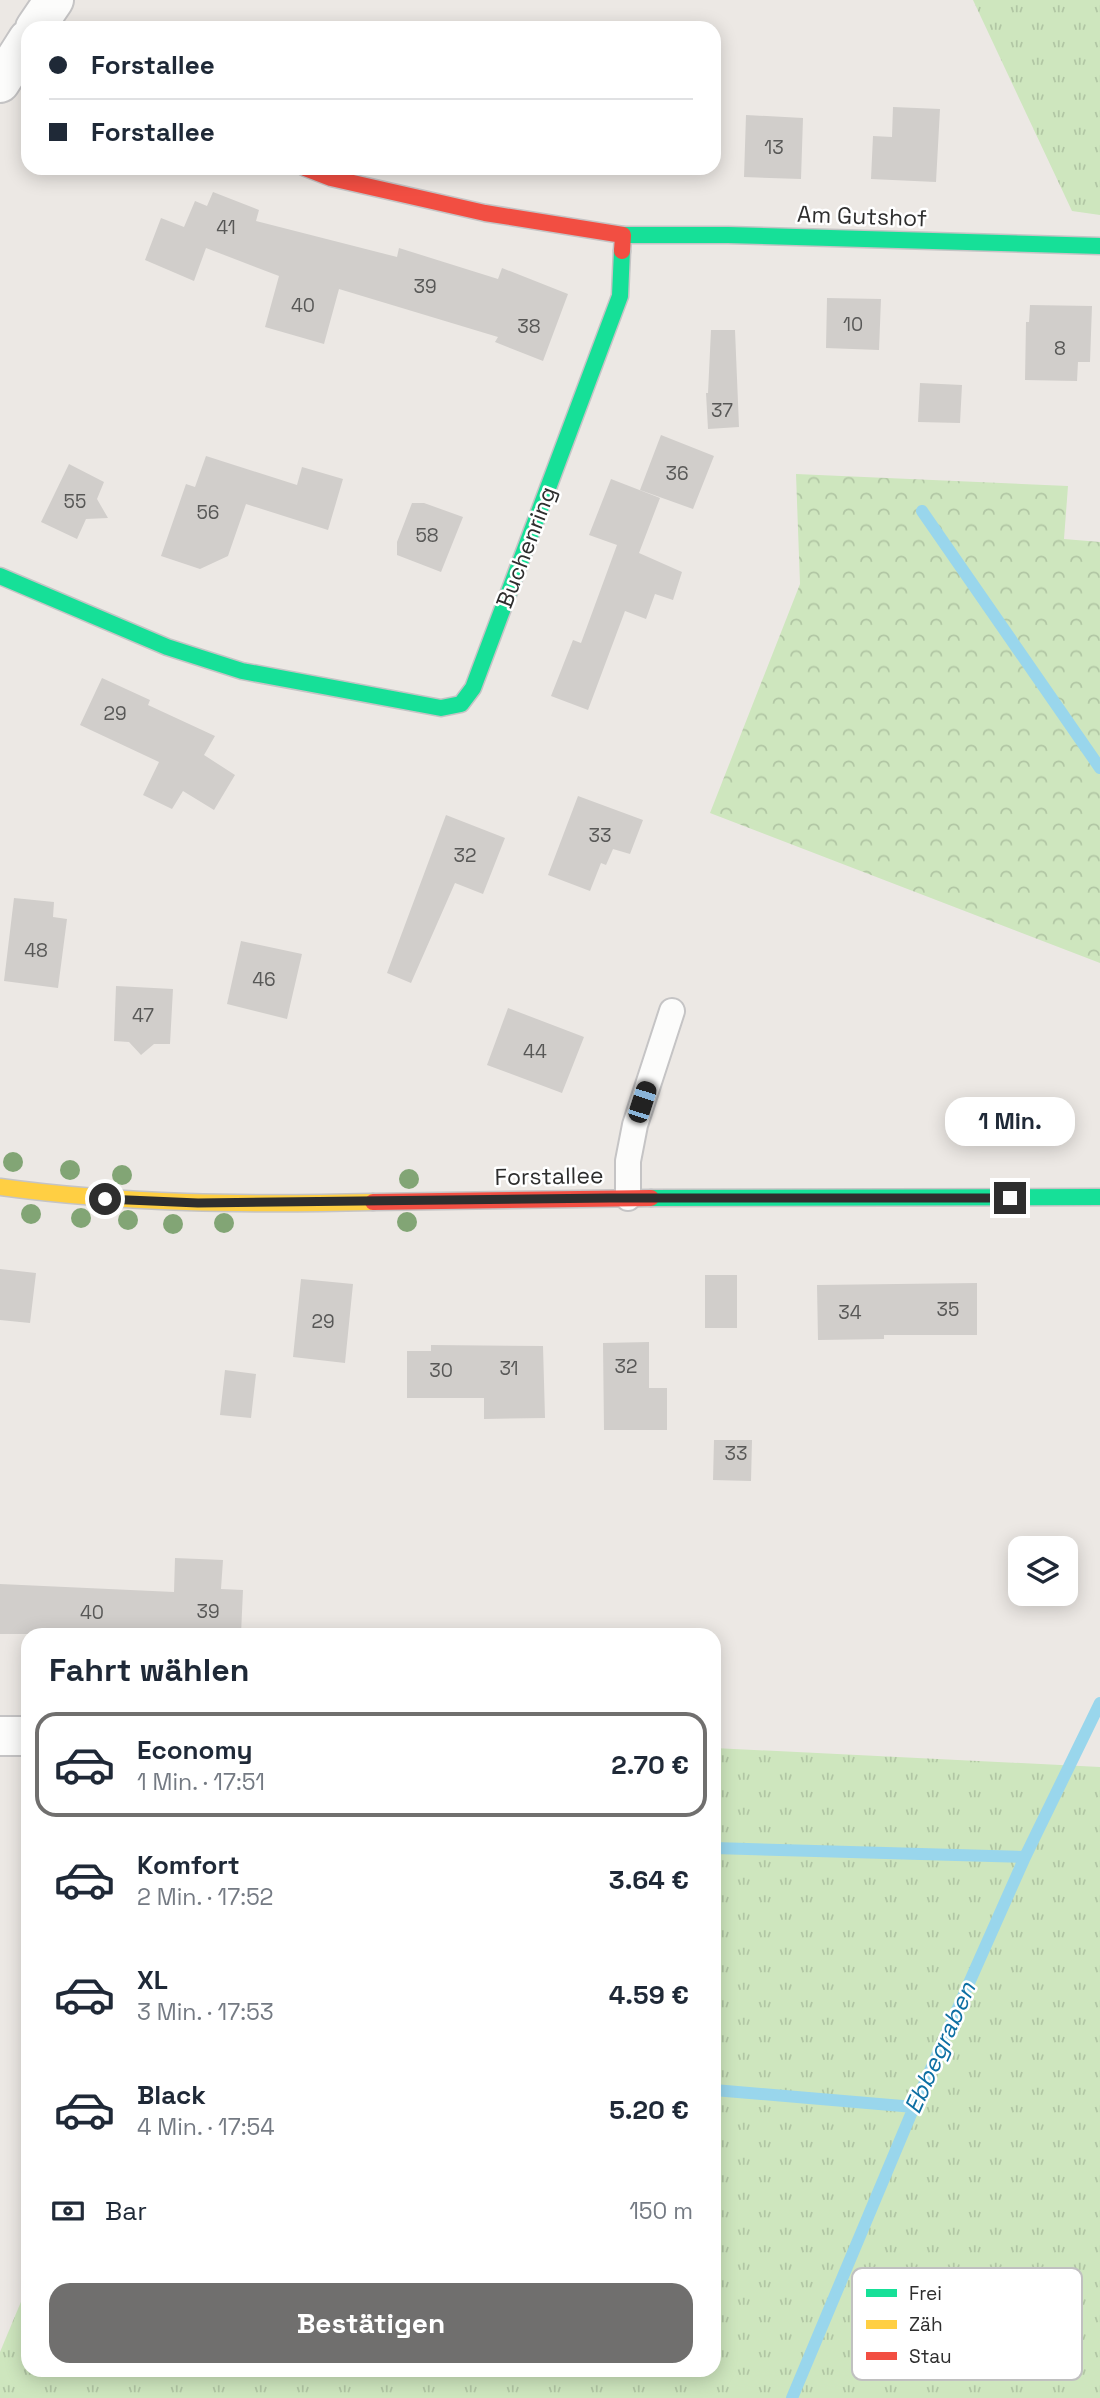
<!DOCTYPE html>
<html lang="de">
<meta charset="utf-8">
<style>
:root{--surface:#fff;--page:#f2f2f3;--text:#1f2937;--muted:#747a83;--line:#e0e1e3;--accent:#706f6e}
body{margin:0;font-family:"Space Grotesk",sans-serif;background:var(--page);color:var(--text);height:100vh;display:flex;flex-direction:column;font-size:26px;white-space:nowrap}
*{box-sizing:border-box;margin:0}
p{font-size:23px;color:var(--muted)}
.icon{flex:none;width:38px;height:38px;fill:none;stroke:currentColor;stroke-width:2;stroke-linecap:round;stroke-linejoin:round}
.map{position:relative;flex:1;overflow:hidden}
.details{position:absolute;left:21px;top:1628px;width:700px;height:749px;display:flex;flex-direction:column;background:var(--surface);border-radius:21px;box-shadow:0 4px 18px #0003}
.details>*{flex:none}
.banner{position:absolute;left:21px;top:21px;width:700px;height:154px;border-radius:21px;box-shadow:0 4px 18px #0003;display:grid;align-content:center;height:154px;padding:0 28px;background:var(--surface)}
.controls{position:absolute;left:1008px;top:1536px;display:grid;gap:14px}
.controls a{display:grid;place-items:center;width:70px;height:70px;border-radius:14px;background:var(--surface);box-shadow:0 4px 18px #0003;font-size:35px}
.end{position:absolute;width:32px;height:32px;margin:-16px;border:9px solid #2e2e2e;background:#fff;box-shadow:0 0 0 4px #fff}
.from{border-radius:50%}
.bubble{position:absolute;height:49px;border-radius:21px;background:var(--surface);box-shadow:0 4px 18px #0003;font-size:23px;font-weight:700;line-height:49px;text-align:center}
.car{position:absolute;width:21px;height:42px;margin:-21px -10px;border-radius:9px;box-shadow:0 0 5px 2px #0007;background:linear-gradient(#222 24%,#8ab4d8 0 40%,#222 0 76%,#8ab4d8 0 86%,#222 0)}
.banner b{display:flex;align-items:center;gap:24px;height:66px;font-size:26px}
.banner b+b{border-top:2px solid var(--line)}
.banner i{width:18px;height:18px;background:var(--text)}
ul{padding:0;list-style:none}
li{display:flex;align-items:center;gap:21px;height:105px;margin:0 14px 10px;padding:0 14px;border:4px solid transparent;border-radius:21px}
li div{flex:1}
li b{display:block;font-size:26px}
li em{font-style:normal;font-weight:700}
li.on{border-color:var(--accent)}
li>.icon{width:63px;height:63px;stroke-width:1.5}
h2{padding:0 28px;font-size:32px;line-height:84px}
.pay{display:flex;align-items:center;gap:18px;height:77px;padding:0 28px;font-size:26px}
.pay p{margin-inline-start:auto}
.button{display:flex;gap:14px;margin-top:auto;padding:14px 28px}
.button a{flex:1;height:80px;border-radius:21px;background:var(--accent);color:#fff;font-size:28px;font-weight:700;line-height:80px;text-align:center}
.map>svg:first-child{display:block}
.grass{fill:url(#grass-tufts)}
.forest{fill:url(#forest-crowns)}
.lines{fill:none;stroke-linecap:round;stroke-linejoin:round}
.stream{stroke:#99d6ec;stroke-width:12}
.building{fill:#d1cecb}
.lane-casing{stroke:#c5c4c5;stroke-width:28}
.street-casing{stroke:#c5c4c5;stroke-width:42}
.fast-casing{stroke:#c5c4c5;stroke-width:19}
.slow-casing{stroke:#c5c4c5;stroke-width:19}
.jam-casing{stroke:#c5c4c5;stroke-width:19}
.lane{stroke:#fcfcfb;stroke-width:24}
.street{stroke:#fcfcfb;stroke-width:38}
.fast{stroke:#16e098;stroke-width:16}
.slow{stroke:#ffcf43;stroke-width:16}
.jam{stroke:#f24e42;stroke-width:16}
.tree{fill:#82a575}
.route{stroke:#2e2e2e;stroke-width:9}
.labels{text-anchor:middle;stroke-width:5;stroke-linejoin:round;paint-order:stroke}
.number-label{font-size:19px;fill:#585857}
.street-label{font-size:23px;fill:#2e2e2e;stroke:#fff}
.water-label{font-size:24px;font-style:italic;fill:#0d6fa3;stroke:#fff}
.key{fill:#fff;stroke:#c0c0c0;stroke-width:2}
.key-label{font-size:19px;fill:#2e2e2e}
</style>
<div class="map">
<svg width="1100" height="2398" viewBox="0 0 1100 2398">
<defs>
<pattern id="grass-tufts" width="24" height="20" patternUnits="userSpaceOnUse" patternTransform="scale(1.75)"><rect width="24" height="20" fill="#cee6be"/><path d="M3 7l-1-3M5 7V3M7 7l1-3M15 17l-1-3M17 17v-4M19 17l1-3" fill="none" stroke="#b1c6a4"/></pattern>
<pattern id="forest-crowns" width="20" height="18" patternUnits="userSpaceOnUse" patternTransform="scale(1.75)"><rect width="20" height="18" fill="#cee6be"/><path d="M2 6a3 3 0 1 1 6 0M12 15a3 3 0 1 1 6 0" fill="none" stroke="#b1c6a4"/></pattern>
</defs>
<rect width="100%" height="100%" fill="#ece8e4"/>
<path class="grass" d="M973 0H1100V215L1072 211Z
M714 1748 1100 1767V2398H0V2352L28 2285V2370H714Z"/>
<path class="forest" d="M796 474 1068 486 1064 539 1100 542V963L710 813 800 584Z"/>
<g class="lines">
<path class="stream" d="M922 511 1100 768
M714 1848 1025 1857
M714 2090 914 2107
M792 2398 914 2107 1025 1857 1100 1703"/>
</g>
<path class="building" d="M893 107 940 109 936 182 871 179 873 136 892 137Z
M746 115 803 118 801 179 744 177Z
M213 192 259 210 256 221 397 257 399 248 498 279 502 268 568 294 543 361 495 342 498 337 339 289 324 344 265 327 279 276 206 248 194 281 145 260 161 218 184 227 195 201 207 206Z
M827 298 881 299 879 350 826 348Z
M1030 305 1092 306 1090 362H1078L1077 381 1025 380 1026 322H1029Z
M711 330H735L739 427 708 429 706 393H708Z
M920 383 962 385 960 423 918 422Z
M661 435 714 456 693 509 640 490Z
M206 456 297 485 302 467 343 479 328 530 246 504 228 556 200 569 161 556 186 484 195 487Z
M69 464 104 482 97 499 108 518 86 519 77 539 41 522Z
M611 479 660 498 639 553 682 572 673 600 655 594 646 619 625 611 588 710 551 696 573 640 581 643 617 545 589 535Z
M412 503H424L463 517 441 572 397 555V542Z
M102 678 150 700 148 705 215 736 204 755 235 775 214 810 183 791 172 809 143 795 159 762 80 725Z
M578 796 643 820 630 854 613 849 606 865 601 863 590 891 548 875Z
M446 815 505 838 483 894 455 883 411 983 387 973Z
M14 898 54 902 53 917 67 919 58 988 4 981Z
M241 941 302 954 287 1019 227 1004Z
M116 986 173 989 170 1044H154L141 1055 129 1042 114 1041Z
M508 1008 584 1037 562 1093 487 1065Z
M0 1269 36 1273 30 1323 0 1320Z
M705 1275H737V1328H705Z
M301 1279 353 1284 345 1363 293 1357Z
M977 1283V1335H884V1339L818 1340 817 1285Z
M649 1342V1388H667V1430H604L603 1343Z
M431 1345 543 1346 545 1418 484 1419V1398H407V1351H431Z
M225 1370 256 1374 251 1418 220 1415Z
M714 1440H752L751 1481 713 1480Z
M175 1558 223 1560 221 1589 243 1590 241 1634 132 1631V1634H0V1584L174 1592Z"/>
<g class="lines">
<g class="lane-casing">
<path id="lane" d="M628 1198V1161L635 1125 672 1011"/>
</g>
<g class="street-casing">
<path id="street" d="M35 28 54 0
M0 83 28 39
M0 1736H28"/>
</g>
<g class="fast-casing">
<path id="fast" d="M623 235H728L1100 246
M0 576 167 647 242 671 441 708 461 704 473 688 620 296 622 251
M651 1198 1100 1197"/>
</g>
<g class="slow-casing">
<path id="slow" d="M0 1187C124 1204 248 1205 373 1202"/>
</g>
<g class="jam-casing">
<path id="jam" d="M305 168 331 178 485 213 623 235 622 251
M373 1202 651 1198"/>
</g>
<use href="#lane" class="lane"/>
<use href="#street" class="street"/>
<use href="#fast" class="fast"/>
<use href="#slow" class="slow"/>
<use href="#jam" class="jam"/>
</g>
<g class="tree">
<circle cx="13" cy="1162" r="10"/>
<circle cx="70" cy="1170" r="10"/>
<circle cx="122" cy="1175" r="10"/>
<circle cx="409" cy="1179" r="10"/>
<circle cx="31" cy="1214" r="10"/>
<circle cx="81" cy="1218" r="10"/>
<circle cx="128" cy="1220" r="10"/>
<circle cx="407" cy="1222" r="10"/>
<circle cx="224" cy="1223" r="10"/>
<circle cx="173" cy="1224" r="10"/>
</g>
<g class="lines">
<path class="route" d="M105 1199 198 1203 609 1198H1010"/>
</g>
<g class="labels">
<g class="number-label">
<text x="774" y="154">13</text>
<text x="226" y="234">41</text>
<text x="425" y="293">39</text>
<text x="303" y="312">40</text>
<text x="853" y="331">10</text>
<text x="529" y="333">38</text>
<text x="1060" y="355">8</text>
<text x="722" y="417">37</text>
<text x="677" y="480">36</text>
<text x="75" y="508">55</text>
<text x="208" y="519">56</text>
<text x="427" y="542">58</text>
<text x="115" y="720">29</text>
<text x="600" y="842">33</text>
<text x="465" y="862">32</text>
<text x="36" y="957">48</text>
<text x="264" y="986">46</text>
<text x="143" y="1022">47</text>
<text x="535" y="1058">44</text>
<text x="948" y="1316">35</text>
<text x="850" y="1319">34</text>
<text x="323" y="1328">29</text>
<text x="626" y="1373">32</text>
<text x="509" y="1375">31</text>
<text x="441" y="1377">30</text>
<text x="736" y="1460">33</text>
<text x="208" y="1618">39</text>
<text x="92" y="1619">40</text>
</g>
<g class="street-label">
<text transform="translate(862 216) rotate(2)" y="8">Am Gutshof</text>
<text transform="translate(526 547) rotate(-69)" y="8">Buchenring</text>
<text transform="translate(549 1176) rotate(-1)" y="8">Forstallee</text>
</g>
<g class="water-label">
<text transform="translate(940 2048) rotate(-66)" y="8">Ebbegraben</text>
</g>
</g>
<rect x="852" y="2268" width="230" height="112" rx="10" class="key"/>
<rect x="866" y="2289" width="31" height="8" fill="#16e098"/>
<rect x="866" y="2320" width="31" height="9" fill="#ffcf43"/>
<rect x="866" y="2352" width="31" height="8" fill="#f24e42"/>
<g class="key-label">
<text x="909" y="2300">Frei</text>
<text x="909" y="2331">Zäh</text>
<text x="909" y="2363">Stau</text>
</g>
</svg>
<div class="controls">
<a><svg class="icon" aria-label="layers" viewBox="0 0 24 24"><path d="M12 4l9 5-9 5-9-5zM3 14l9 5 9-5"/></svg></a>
</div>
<i class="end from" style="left:105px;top:1199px"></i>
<i class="end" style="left:1010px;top:1198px"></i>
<div class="bubble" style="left:945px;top:1097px;width:130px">1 Min.</div>
<i class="car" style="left:642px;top:1102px;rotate:18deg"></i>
<div class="banner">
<b><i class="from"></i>Forstallee</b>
<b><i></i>Forstallee</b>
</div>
<section class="details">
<h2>Fahrt wählen</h2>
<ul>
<li class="on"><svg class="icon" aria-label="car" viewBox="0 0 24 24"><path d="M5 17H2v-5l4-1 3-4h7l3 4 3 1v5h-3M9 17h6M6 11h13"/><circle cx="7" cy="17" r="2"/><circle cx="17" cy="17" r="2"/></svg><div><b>Economy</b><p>1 Min. · 17:51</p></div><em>2.70 €</em></li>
<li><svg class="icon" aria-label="car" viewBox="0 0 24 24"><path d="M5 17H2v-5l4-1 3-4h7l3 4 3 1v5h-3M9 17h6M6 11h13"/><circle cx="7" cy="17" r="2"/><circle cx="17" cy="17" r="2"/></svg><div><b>Komfort</b><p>2 Min. · 17:52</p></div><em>3.64 €</em></li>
<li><svg class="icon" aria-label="car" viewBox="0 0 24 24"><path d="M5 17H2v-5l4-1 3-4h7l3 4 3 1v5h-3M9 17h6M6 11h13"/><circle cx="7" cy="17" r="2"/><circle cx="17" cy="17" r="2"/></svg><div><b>XL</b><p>3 Min. · 17:53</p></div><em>4.59 €</em></li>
<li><svg class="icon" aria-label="car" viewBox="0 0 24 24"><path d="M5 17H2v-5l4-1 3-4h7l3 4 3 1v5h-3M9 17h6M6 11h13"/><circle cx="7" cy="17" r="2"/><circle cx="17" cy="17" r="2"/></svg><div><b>Black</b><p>4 Min. · 17:54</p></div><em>5.20 €</em></li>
</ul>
<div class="pay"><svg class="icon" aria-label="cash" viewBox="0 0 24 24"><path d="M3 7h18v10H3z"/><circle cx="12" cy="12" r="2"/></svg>Bar<p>150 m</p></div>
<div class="button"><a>Bestätigen</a></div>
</section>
</div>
